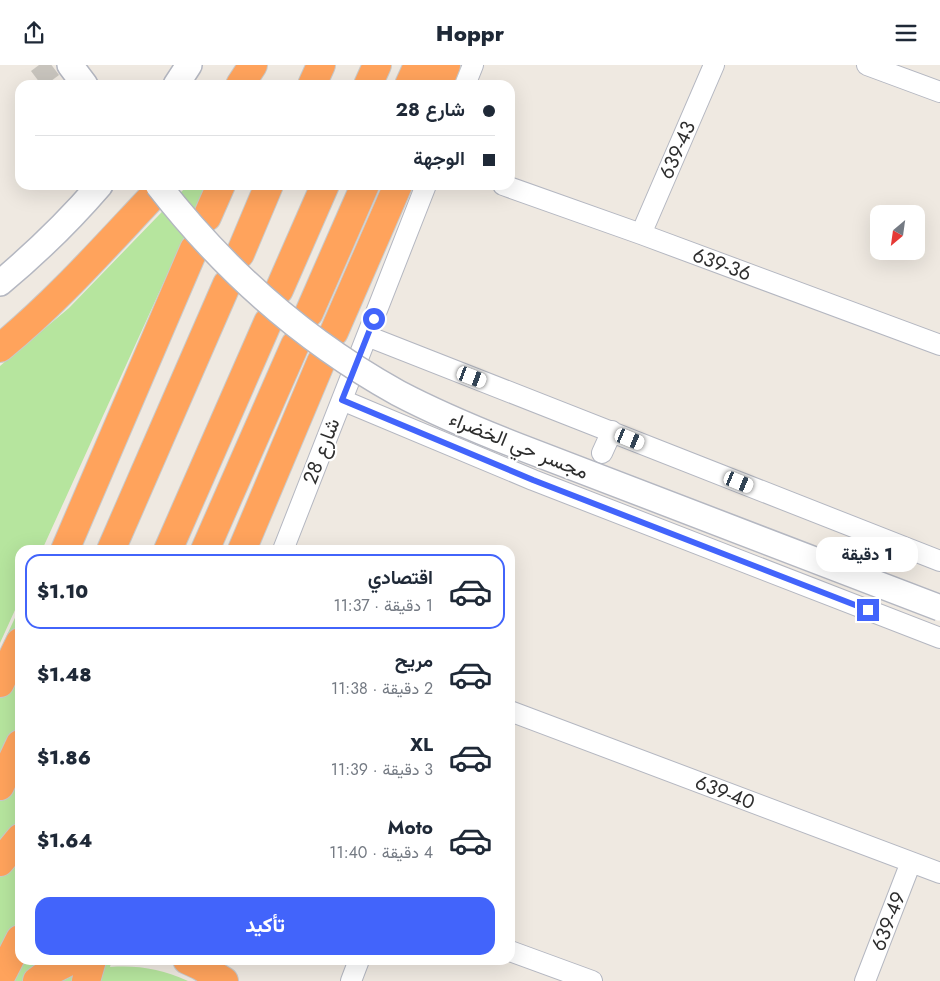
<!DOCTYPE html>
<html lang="ar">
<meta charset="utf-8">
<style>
:root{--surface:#fff;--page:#f2f2f3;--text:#1f2937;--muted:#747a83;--line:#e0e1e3;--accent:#4264fb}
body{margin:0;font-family:Jost,Vazirmatn,sans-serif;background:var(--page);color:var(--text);direction:rtl;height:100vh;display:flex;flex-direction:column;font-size:19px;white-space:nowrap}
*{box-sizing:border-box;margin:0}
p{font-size:16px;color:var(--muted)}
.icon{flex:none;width:28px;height:28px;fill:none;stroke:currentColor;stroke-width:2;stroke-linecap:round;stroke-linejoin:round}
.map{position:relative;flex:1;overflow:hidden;direction:ltr}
.sheet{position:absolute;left:15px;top:480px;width:500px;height:420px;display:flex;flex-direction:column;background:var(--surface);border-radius:15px;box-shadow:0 5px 20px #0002;direction:rtl}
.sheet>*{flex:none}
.hud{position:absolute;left:15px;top:15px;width:500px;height:110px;border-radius:15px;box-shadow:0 5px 20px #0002;direction:rtl;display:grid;align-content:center;height:110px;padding:0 20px;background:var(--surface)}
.needle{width:32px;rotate:209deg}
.buttons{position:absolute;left:870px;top:140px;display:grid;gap:10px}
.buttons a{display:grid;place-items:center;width:55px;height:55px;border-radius:10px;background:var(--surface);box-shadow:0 5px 20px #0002;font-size:25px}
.end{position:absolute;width:22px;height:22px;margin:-11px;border:6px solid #4264fb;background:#fff;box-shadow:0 0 0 2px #fff}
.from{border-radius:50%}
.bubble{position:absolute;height:35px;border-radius:15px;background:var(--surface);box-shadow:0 5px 20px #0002;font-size:16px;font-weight:800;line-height:35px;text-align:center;direction:rtl}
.car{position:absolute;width:15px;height:30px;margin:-15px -8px;border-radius:6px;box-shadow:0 0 4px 1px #0007;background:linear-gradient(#fff 24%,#345 0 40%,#fff 0 76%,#345 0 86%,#fff 0)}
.hud b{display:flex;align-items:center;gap:18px;height:48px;font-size:19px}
.hud b+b{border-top:1px solid var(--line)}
.hud i{width:12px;height:12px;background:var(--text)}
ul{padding:9px 0 0;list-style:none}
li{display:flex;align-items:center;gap:15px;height:75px;margin:0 10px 8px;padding:0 10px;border:2px solid transparent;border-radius:15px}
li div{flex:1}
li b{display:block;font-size:19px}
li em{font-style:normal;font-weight:800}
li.current{border-color:var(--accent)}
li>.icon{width:45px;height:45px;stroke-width:1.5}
.action{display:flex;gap:10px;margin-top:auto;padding:10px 20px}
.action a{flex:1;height:58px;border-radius:15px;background:var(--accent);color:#fff;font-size:20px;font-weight:800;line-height:58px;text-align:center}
header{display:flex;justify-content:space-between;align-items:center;height:65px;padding:0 20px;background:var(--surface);font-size:22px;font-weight:800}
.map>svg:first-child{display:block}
.green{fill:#b6e59e}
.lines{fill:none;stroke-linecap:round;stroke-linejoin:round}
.minor-tunnel{stroke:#c8c4bd;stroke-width:20;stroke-dasharray:20 10;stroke-linecap:butt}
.minor-casing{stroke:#b4b7c1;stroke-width:22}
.tertiary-casing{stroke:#b4b7c1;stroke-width:28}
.motorway-casing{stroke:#c9c9c9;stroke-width:30}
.minor{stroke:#fff;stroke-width:20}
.tertiary{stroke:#fff;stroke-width:25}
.motorway{stroke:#ffa35c;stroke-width:28}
.tertiary-bridge-casing{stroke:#b4b7c1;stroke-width:28;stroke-linecap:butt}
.tertiary-bridge{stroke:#fff;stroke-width:25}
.route{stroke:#4264fb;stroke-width:6}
.labels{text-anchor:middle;stroke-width:4.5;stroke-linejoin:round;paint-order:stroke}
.street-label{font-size:20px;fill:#2e2e2e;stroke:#fff}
</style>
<header><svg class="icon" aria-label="menu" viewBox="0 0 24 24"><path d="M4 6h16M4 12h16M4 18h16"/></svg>Hoppr<svg class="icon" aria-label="share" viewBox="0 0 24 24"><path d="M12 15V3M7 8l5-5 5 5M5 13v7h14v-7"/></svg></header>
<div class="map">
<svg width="940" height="916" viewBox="0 0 940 916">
<rect width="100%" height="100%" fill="#efe9e1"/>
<path class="green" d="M188 120H208L42 485H20V534L0 578V301L69 243Z
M20 542V895H112L110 902C138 900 162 904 188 916H0V585Z"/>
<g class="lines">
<path class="minor-tunnel" d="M39 0 54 20"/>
<g class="minor-casing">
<path id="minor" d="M867 0 940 27
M465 20 473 0
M503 120 641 169 940 280
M641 169 714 0
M367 271 940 496
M342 335 533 415 940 573
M602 388 612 366
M283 485 426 120
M510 646 940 808
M510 886 592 916
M351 916 359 895
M865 916 911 797"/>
</g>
<g class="tertiary-casing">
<path id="tertiary" d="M70 0 85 20
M176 20 189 0
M0 218C36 188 69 156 100 120"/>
</g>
<g class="motorway-casing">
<path id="motorway" d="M240 20 253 0
M312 20 321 0
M368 20 377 0
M409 20 418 0
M438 20 446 0
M207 152 221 120
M240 189 269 120
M279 225 325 120
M309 248 365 120
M334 267 398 120
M0 283C55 238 102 185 151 133
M65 485 194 184
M111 485 227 219
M168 485 268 257
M205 485 295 280
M242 485 321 297
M0 618 20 577
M0 721 20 679
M0 797 20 773
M187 895 200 901 224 916
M0 913 20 874
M37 916 52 905 72 895
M86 916 92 895"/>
</g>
<use href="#minor" class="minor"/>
<use href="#tertiary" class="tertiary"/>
<use href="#motorway" class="motorway"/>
<g class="tertiary-bridge-casing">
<path id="tertiary-bridge" d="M158 120C224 205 304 276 398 328 438 349 479 366 520 382L940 543"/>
</g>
<use href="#tertiary-bridge" class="tertiary-bridge"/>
</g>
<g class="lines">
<path class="route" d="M374 254 342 335 533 415 868 545"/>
</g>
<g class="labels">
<g class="street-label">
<text transform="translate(677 85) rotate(-66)" y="7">639-43</text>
<text transform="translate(722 199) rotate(20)" y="7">639-36</text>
<text transform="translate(519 380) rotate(22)" y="7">مجسر حي الخضراء</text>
<text transform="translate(321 386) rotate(-69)" y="7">شارع 28</text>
<text transform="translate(725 727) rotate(21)" y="7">639-40</text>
<text transform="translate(888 856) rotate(-69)" y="7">639-49</text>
</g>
</g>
</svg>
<div class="buttons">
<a><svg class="needle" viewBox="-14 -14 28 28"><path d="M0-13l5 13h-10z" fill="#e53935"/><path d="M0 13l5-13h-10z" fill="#747a83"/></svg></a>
</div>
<i class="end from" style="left:374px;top:254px"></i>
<i class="end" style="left:868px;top:545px"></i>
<div class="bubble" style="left:816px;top:472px;width:102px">1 دقيقة</div>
<i class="car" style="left:472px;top:312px;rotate:111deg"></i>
<i class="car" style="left:630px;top:374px;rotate:112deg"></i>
<i class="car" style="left:739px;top:417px;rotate:112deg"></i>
<div class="hud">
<b><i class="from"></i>شارع 28</b>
<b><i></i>الوجهة</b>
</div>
<section class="sheet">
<ul>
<li class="current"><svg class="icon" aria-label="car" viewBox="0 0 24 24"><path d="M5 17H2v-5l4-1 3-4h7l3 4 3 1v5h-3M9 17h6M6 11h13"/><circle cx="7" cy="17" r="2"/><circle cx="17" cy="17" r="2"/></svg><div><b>اقتصادي</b><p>1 دقيقة · 11:37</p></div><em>$1.10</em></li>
<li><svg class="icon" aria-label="car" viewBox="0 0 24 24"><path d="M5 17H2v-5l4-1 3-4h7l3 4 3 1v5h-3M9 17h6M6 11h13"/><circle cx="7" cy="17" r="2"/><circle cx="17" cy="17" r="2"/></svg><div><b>مريح</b><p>2 دقيقة · 11:38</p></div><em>$1.48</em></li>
<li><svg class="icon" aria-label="car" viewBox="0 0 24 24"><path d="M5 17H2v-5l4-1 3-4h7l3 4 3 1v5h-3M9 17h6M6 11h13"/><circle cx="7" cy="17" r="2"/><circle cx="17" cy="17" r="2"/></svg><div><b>XL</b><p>3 دقيقة · 11:39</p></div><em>$1.86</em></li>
<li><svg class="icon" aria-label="car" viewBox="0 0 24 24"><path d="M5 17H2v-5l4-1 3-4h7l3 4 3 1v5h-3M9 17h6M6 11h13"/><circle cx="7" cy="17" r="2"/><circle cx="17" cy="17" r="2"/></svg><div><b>Moto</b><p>4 دقيقة · 11:40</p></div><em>$1.64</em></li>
</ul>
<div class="action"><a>تأكيد</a></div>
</section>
</div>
